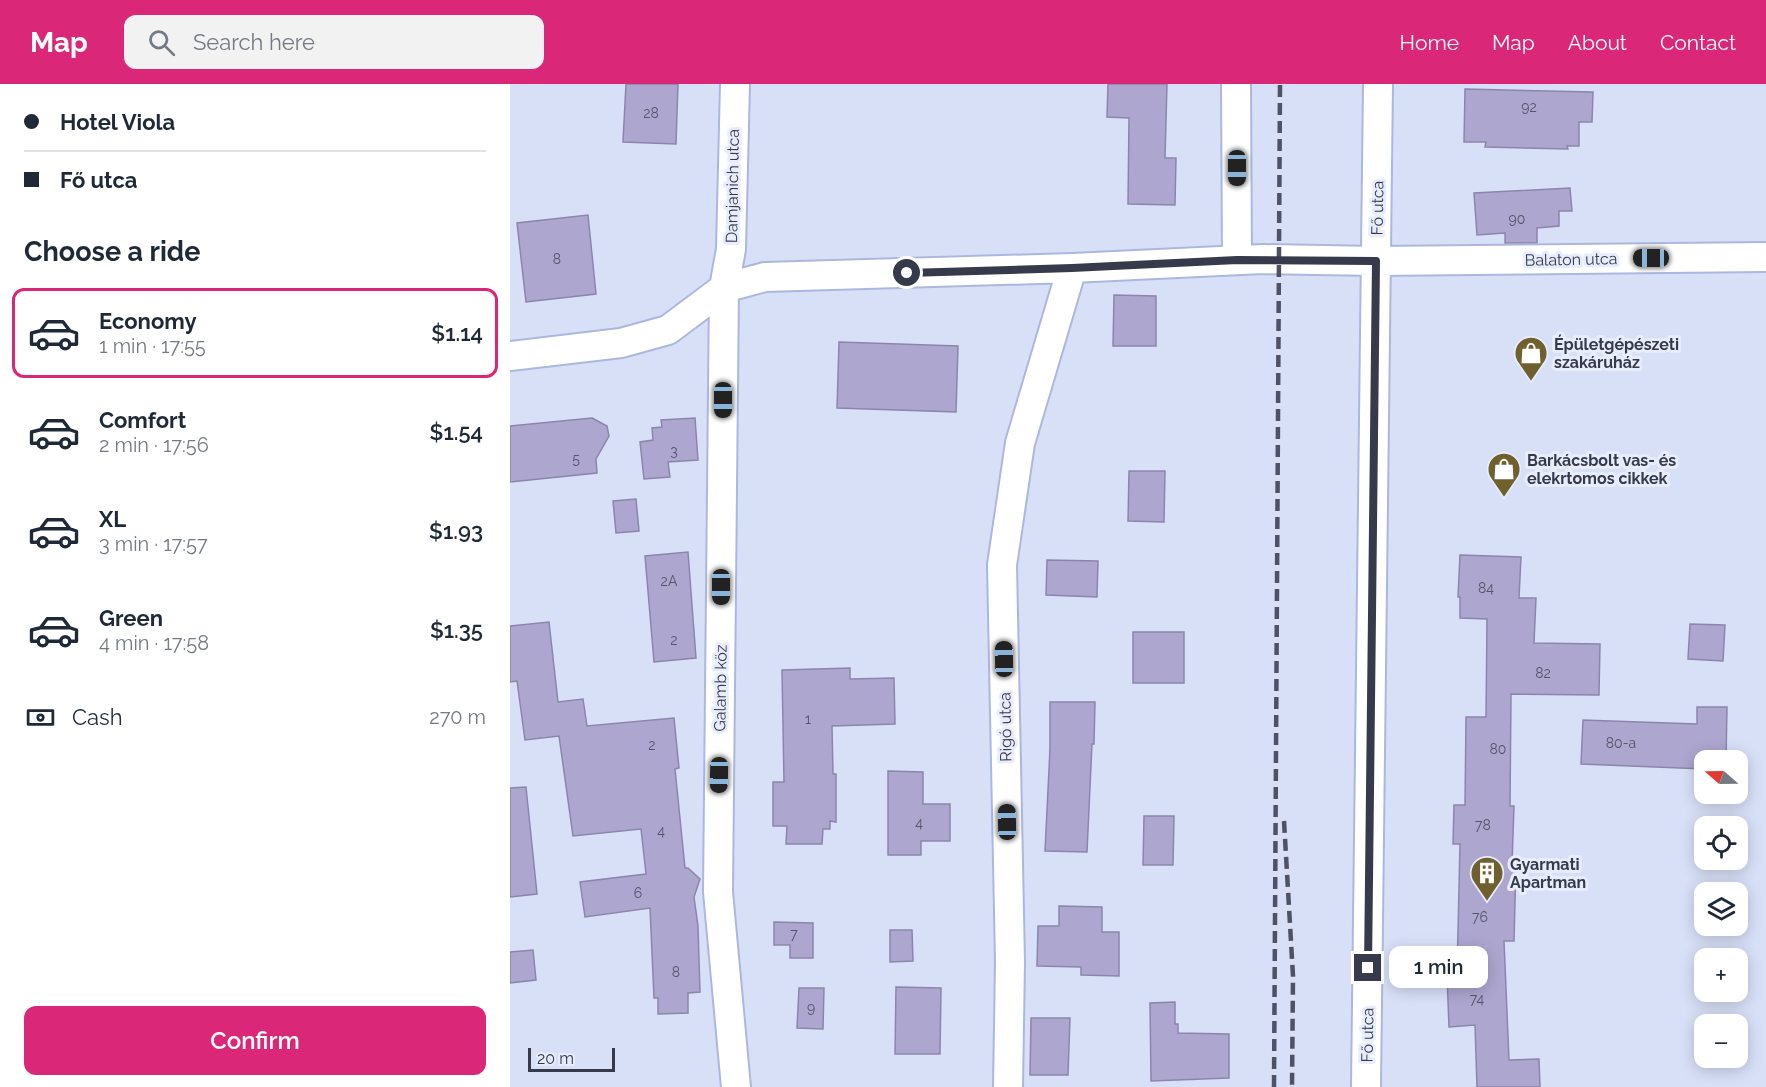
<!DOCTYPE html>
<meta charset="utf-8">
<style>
:root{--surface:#fff;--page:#f2f2f3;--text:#1f2937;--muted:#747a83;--line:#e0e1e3;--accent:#db2777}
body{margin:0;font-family:Raleway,sans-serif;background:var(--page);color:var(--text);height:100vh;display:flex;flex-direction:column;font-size:22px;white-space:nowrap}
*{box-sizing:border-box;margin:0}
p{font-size:20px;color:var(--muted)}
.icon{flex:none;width:33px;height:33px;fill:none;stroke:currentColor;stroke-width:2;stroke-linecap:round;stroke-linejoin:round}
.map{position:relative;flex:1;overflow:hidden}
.panel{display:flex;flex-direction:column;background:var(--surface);width:510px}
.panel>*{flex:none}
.hud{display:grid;align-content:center;height:132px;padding:0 24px;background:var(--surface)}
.needle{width:39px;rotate:290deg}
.buttons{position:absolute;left:1184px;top:666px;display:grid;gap:12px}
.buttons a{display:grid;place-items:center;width:54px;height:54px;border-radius:12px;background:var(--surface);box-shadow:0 3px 15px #0003;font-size:30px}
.scale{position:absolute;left:18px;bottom:15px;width:87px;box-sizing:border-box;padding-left:6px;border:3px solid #363a4b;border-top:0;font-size:16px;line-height:21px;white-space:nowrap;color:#363a4b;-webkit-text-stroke:4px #e8edfe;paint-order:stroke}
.end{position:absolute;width:27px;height:27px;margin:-14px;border:8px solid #363a4b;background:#fff;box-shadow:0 0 0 3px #fff}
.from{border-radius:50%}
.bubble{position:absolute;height:42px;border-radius:12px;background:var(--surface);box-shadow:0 3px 15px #0003;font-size:20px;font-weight:600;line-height:42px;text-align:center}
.car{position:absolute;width:18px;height:36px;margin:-18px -9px;border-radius:8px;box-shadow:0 0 4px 2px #0007;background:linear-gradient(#222 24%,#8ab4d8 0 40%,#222 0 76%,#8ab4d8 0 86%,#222 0)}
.hud b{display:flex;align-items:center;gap:21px;height:57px;font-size:22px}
.hud b+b{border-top:2px solid var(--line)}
.hud i{width:15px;height:15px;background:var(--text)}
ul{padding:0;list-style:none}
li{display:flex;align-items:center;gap:18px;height:90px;margin:0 12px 9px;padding:0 12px;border:3px solid transparent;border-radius:12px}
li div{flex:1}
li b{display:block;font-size:22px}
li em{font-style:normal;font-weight:600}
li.selected{border-color:var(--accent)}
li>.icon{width:54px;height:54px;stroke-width:1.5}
h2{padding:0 24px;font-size:27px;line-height:72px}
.pay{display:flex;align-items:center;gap:15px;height:66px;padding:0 24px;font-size:22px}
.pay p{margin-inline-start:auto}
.button{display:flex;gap:12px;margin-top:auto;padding:12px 24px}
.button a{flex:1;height:69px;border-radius:12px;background:var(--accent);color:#fff;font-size:24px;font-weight:600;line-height:69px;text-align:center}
header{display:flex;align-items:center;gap:36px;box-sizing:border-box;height:84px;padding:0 30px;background:var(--accent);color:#fff}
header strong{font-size:28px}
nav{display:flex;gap:33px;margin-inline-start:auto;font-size:21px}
.search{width:420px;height:54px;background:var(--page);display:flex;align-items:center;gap:15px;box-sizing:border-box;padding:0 21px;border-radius:12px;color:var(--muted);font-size:22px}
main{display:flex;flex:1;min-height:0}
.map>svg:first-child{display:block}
.building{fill:#ada6cf;stroke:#8c85ab;stroke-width:1.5}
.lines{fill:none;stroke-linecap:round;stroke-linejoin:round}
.street-casing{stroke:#acb7de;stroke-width:32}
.street{stroke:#fff;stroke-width:28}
.rail{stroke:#4e5264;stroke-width:4.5;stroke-dasharray:12 6;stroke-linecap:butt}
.route{stroke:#363a4b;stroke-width:8}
.labels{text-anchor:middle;stroke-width:6;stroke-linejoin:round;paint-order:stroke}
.number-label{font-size:14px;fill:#54556c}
.street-label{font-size:16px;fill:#363a4b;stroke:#e8edfe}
.poi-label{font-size:16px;font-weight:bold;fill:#363a4b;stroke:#e8edfe;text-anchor:start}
</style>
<header>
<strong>Map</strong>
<div class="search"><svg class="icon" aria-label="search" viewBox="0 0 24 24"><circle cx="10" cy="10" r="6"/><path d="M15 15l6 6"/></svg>Search here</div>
<nav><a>Home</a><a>Map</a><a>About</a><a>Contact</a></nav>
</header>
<main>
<section class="panel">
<div class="hud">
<b><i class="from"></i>Hotel Viola</b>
<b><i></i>Fő utca</b>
</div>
<h2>Choose a ride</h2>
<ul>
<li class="selected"><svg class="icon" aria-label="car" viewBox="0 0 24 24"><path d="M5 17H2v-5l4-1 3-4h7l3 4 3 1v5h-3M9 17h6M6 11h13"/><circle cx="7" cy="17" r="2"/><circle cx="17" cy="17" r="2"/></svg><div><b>Economy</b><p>1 min · 17:55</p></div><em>$1.14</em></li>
<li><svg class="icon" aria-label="car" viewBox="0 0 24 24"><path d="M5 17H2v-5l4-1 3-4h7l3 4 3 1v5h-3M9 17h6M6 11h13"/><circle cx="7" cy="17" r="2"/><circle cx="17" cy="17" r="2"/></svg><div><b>Comfort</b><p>2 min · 17:56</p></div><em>$1.54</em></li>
<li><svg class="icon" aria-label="car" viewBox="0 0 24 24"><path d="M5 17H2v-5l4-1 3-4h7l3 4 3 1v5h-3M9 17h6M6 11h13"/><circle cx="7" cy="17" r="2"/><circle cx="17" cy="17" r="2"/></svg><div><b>XL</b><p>3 min · 17:57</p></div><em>$1.93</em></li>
<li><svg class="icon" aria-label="car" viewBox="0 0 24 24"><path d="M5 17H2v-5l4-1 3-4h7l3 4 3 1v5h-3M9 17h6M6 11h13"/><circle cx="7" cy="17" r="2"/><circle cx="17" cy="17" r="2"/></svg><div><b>Green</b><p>4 min · 17:58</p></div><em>$1.35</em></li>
</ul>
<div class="pay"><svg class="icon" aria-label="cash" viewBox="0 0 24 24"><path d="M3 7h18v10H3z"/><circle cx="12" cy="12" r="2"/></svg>Cash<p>270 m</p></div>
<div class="button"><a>Confirm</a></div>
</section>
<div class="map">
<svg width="1256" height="1003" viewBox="0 0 1256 1003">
<rect width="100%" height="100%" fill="#d8e0f8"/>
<path class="building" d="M116 0H168L166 60 113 58Z
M598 0H657L655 74H666L665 121 618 120 619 34 597 33Z
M955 5 1083 8 1082 38H1069V62H1057L1058 65 975 63 976 58H954Z
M1060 104 1062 127H1049V142L1027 144V159H995V149L967 151 964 109Z
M78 131 86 210 16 218 7 139Z
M604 211 646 212V262H603Z
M329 258 448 262 446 328 327 324Z
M82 334 97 342 99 352 86 375 87 389 0 398V342Z
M185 334 188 376 158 378 160 393 134 395 130 358 143 356 142 344 152 343 151 336Z
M619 387H655L654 438 618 437Z
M126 415 129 447 106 449 103 417Z
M178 468 186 574 144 578 135 472Z
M950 471 1011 473 1009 514H1026L1024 559 1090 560 1089 611 1001 610 1000 722H1004L1002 780H1006L1004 857H994L999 976 1029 975 1030 1003H967L965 941 939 943 937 891H947L950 760H943L944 721H955L956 633H976L977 535 950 534V513H948Z
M537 476 588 477 587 513 536 511Z
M39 538 48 618 73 615 77 642 164 634 169 684 165 685 175 784H178L190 795 184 813 188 842 190 908 178 909V929L148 930V914H144L140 824 75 833 70 798 136 790 131 745 63 752 49 652 15 656 7 597 0 598V542Z
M1180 540 1215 541 1213 577 1178 575Z
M623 548H674V599H623Z
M340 584V595L384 594 385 640 322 642 323 690H326V738L320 737V745H313L312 760H276L277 742H263V698H274L272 586Z
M540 618H585L584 660H582L577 768 535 767 540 665Z
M1187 623H1217L1216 676H1194V685L1071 680 1073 636 1187 640Z
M378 687 413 688V720H440V757H411V771H378Z
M16 703 27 810 0 813V704Z
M634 732H664L663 781H633Z
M549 822 592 823V848H609V892L571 891V883L527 882 528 842H549Z
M264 838 303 839V874H280V861H264Z
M380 846H402L403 877 380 878Z
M23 866 26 896 0 899V868Z
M386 903 431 904 430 970H385Z
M289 904H314L313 945 287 944Z
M665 918V940H668V949L719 950V994L641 997 640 919Z
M521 934H560L558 991H520Z"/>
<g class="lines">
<g class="street-casing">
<path id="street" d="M225 0 221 165 214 204 208 808 226 1003
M726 0 727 176
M0 272 111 259 158 246 214 204 255 193 562 184 753 175 866 177 1256 173
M498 1003 500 878 492 481 510 359 562 184
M856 1003 868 0"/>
</g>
<use href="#street" class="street"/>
<path class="rail" d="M774 737 783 892 782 1003
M764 1003 770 0"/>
</g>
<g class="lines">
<path class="route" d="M397 189 562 184 727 176 866 177 858 884"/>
</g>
<defs>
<g id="shop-pin" transform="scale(1.725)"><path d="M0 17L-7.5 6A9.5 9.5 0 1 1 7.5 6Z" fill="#70602e" stroke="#e8edfe"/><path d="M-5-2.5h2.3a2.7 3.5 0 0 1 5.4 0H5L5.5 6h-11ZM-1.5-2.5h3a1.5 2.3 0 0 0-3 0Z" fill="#fff"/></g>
<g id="building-pin" transform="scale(1.725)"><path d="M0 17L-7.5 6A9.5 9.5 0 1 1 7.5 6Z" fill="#70602e" stroke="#e8edfe"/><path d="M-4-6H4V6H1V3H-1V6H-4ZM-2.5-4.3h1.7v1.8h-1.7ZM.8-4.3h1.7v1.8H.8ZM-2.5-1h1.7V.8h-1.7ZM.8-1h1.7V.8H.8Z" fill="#fff"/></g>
</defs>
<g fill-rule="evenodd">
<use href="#shop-pin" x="1021" y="269"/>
<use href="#shop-pin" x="994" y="385"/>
<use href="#building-pin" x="977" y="789"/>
</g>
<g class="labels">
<g class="number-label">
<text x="1019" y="28">92</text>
<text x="141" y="34">28</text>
<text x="1007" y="140">90</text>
<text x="47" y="180">8</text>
<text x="164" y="372">3</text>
<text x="66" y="380">5</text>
<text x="159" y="502">2A</text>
<text x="976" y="509">84</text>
<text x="164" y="561">2</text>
<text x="1033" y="594">82</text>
<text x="298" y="640">1</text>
<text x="1111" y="664">80-a</text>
<text x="142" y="666">2</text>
<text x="988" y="670">80</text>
<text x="409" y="744">4</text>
<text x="973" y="746">78</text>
<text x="151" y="752">4</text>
<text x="128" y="814">6</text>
<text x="970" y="838">76</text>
<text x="284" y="855">7</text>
<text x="166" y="893">8</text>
<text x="967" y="920">74</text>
<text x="301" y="929">9</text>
</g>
<g class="street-label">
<text transform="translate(222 102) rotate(-89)" y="6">Damjanich utca</text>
<text transform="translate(867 124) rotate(-89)" y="6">Fő utca</text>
<text transform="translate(1061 175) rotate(-1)" y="6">Balaton utca</text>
<text transform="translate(210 604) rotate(-89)" y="6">Galamb köz</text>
<text transform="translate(495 643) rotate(-91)" y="6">Rigó utca</text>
<text transform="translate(857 951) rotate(-89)" y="6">Fő utca</text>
</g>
<g class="poi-label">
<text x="1044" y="266">Épületgépészeti<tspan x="1044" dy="18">szakáruház</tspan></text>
<text x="1017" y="382">Barkácsbolt vas- és<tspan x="1017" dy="18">elekrtomos cikkek</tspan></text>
<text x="1000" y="786">Gyarmati<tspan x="1000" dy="18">Apartman</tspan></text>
</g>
</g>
</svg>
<div class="buttons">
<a><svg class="needle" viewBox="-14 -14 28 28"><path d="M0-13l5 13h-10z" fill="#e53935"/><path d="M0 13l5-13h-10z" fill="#747a83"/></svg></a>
<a><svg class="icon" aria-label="locate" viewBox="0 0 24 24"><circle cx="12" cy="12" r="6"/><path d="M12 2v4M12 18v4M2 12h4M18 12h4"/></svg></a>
<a><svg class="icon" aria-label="layers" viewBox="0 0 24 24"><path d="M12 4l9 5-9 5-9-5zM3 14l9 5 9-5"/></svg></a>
<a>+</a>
<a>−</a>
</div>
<div class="scale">20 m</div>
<i class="end from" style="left:397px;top:189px"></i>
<i class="end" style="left:858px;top:884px"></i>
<div class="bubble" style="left:879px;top:862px;width:99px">1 min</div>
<i class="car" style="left:727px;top:84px;rotate:180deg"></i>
<i class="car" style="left:1141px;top:174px;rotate:270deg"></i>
<i class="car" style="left:213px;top:316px;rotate:180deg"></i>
<i class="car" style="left:211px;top:503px;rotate:180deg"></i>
<i class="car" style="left:494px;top:575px;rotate:359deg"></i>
<i class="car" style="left:209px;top:691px;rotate:181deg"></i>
<i class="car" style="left:497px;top:738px;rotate:359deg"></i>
</div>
</main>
